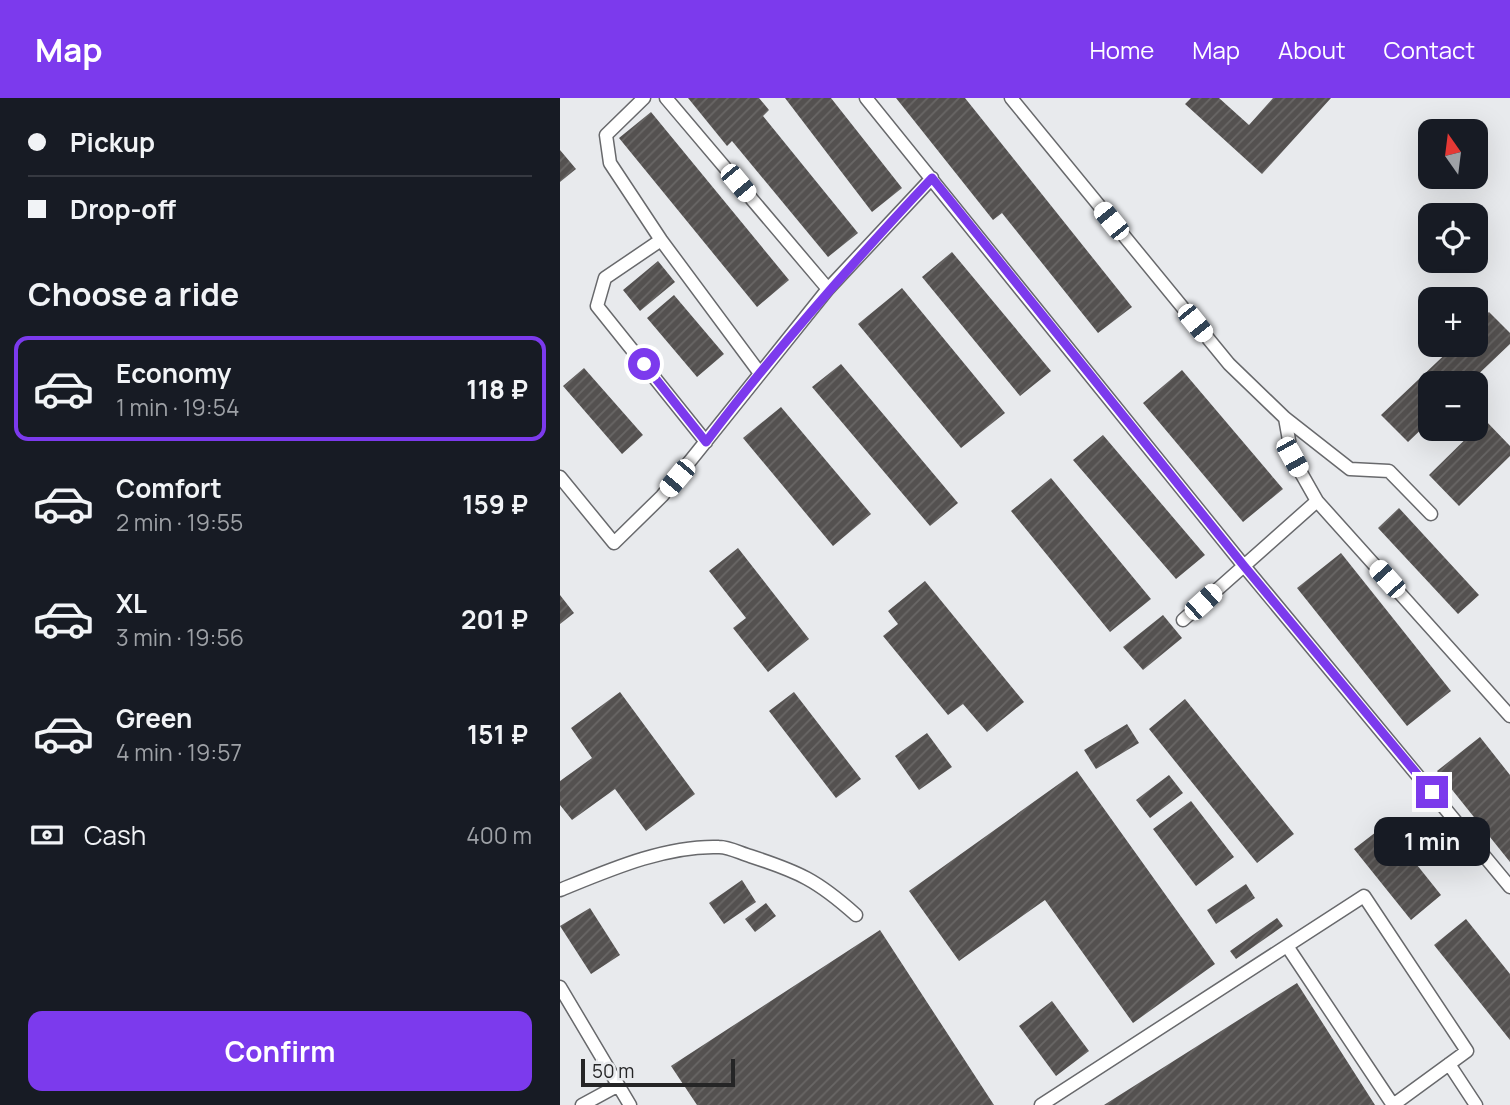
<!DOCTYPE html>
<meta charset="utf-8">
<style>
:root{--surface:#171b24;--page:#20242c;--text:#f1f3f6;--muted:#9ea1a6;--line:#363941;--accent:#7c3aed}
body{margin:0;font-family:Manrope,sans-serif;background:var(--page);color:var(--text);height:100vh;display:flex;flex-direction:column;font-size:26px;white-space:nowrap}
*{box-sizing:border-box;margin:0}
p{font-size:23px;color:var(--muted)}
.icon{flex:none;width:38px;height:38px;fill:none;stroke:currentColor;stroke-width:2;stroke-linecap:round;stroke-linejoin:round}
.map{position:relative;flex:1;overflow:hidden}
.drawer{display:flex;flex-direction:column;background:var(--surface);width:560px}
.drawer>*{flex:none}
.hud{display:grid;align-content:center;height:154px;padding:0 28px;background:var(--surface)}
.needle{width:46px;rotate:346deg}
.fabs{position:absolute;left:858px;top:21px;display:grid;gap:14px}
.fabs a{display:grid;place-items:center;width:70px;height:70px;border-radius:14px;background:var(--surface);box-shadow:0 7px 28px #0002;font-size:35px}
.scale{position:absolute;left:21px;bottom:18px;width:154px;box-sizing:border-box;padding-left:7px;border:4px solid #252526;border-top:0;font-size:19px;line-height:24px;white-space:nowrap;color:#252526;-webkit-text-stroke:5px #e8eaed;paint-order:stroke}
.end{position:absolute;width:32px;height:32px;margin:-16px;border:9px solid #7c3aed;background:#fff;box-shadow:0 0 0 4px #fff}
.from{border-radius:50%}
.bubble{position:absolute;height:49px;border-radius:14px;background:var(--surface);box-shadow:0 7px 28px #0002;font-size:23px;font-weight:700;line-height:49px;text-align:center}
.car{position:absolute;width:21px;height:42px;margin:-21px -10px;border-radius:9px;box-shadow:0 0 5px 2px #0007;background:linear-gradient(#fff 24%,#345 0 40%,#fff 0 76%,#345 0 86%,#fff 0)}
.hud b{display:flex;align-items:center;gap:24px;height:66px;font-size:26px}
.hud b+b{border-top:2px solid var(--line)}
.hud i{width:18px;height:18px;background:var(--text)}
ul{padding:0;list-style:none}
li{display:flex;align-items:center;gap:21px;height:105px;margin:0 14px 10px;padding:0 14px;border:4px solid transparent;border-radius:14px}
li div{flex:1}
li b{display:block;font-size:26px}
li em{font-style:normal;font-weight:700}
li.current{border-color:var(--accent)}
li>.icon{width:63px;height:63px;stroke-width:1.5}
h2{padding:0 28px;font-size:32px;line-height:84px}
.pay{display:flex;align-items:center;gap:18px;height:77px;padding:0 28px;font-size:26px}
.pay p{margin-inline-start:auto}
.action{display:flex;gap:14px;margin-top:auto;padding:14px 28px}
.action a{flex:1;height:80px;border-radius:14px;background:var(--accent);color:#fff;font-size:28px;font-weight:700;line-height:80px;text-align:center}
header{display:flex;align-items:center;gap:42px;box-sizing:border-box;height:98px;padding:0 35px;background:var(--accent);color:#fff}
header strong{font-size:33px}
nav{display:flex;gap:38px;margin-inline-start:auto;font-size:24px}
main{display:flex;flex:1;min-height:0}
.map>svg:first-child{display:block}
.building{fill:url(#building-hatch)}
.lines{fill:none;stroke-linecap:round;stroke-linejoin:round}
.lane-casing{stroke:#68696c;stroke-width:15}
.lane{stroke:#fff;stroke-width:12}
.route{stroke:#7c3aed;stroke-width:9}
</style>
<header>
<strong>Map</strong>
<nav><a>Home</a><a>Map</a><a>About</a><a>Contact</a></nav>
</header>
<main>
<section class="drawer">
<div class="hud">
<b><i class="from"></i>Pickup</b>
<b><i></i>Drop-off</b>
</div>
<h2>Choose a ride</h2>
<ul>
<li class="current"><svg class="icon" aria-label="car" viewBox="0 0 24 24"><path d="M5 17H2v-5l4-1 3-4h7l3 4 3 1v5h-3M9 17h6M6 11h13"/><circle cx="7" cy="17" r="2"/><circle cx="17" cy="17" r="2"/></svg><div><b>Economy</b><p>1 min · 19:54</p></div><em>118 ₽</em></li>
<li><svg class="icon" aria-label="car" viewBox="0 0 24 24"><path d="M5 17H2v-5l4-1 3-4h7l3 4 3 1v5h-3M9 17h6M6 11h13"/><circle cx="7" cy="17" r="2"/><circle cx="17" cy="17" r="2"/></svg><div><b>Comfort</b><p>2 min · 19:55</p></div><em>159 ₽</em></li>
<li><svg class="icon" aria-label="car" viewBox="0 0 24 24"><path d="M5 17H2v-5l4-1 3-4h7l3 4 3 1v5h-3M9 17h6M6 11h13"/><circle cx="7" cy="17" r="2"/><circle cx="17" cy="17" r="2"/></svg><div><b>XL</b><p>3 min · 19:56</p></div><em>201 ₽</em></li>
<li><svg class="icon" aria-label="car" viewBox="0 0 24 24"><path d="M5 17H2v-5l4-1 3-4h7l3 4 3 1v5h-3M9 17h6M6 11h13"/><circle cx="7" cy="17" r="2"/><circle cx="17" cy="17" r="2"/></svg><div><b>Green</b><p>4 min · 19:57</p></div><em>151 ₽</em></li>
</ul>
<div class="pay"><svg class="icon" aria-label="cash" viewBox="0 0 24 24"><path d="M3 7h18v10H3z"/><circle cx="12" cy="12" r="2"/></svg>Cash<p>400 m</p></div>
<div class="action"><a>Confirm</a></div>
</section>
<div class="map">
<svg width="950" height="1007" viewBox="0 0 950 1007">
<defs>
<pattern id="building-hatch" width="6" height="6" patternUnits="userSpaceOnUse" patternTransform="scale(1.75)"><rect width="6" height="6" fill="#545150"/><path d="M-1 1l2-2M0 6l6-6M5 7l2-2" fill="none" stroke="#696766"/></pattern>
</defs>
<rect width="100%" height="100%" fill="#e8eaed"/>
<path class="building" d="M128 0H199L209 12 203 18 298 135 268 159 172 43 167 48Z
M225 0H271L342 90 312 114Z
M336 0H405L572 209 538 235 442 115 433 122Z
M631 0H659L689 27 713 0H771L702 76 625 6Z
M91 14 229 182 197 209 59 40Z
M0 52 16 71 0 84Z
M392 154 491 273 460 298 362 179Z
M98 163 115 184 80 213 63 192Z
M342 190 445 315 401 350 298 226Z
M114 197 164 256 137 279 87 220Z
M929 214 950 235V246L909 285H870V323L848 344 821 317 895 247H915V227Z
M281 266 398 405 370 428 252 289Z
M24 270 83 337 62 356 3 288Z
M622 272 723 391 683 424 583 305Z
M221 309 311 416 273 448 183 340Z
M925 322 950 348V358L899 408 869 377Z
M543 337 645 457 616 481 513 362Z
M491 380 591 501 550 534 451 413Z
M839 410 919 497 898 516 818 430Z
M178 450 249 541 208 574 173 530 186 520 149 473Z
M781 455 891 593 847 628 737 490Z
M365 483 464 604 427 634 403 606 388 617 323 538 338 526 328 513Z
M0 497 14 515 0 526Z
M603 517 622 540 583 572 563 549Z
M60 594 135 696 86 733 55 691 12 722 0 707V683L32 660 11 630Z
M234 594 301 681 276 700 209 613Z
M625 601 734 736 697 765 589 631Z
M567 626 579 645 536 671 524 652Z
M367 635 392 669 359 692 335 658Z
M920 639 950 677V764L877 673Z
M517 673 655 866 573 925 485 802 399 863 349 793Z
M609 677 623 695 590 720 576 702Z
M631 703 674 759 636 788 593 731Z
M825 727 881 797 851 822 794 751Z
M182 782 196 804 164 826 149 805Z
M686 786 695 800 656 826 647 812Z
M206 805 216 818 195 834 185 821Z
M30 810 60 857 31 876 0 828Z
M717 820 723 828 676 861 670 853Z
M906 821 950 876V942L874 847Z
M320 832 434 1007H137L111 968Z
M737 885 815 1007H544Z
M492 903 529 953 496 978 459 928Z"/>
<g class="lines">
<g class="lane-casing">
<path id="lane" d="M84 0 46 37 50 65 101 142 199 274
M106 0 268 191
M306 0 684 468 950 789
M451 0 669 266 725 320 790 371 829 373 871 416
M101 142 45 180 37 208 146 344
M0 379 54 445 102 398 268 191 372 80
M757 403 950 618
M623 522 757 403 732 359 725 320
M0 792C49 772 106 747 159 749 169 749 180 755 190 758 239 774 257 782 296 817
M0 889 70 1007
M889 966 916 1007
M22 1007 57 988
M481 1007 804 798 907 953 833 1007 727 848"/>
</g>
<use href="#lane" class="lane"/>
</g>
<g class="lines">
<path class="route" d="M84 266 146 344C216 251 292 165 372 80L684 468 872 694"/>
</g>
</svg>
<div class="fabs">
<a><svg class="needle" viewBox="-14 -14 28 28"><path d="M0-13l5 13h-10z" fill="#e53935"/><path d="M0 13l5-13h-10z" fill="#9ea1a6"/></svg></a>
<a><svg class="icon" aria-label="locate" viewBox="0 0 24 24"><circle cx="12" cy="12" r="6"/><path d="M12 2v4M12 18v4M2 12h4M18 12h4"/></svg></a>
<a>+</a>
<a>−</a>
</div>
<div class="scale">50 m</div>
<i class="end from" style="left:84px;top:266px"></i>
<i class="end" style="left:872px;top:694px"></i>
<div class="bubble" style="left:814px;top:719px;width:116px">1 min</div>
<i class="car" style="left:178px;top:85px;rotate:140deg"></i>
<i class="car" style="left:551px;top:123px;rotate:321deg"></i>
<i class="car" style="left:635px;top:225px;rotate:141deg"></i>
<i class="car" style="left:732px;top:359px;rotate:151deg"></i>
<i class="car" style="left:117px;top:380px;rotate:220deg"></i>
<i class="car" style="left:827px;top:481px;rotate:318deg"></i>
<i class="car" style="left:643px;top:504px;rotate:48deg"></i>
</div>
</main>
